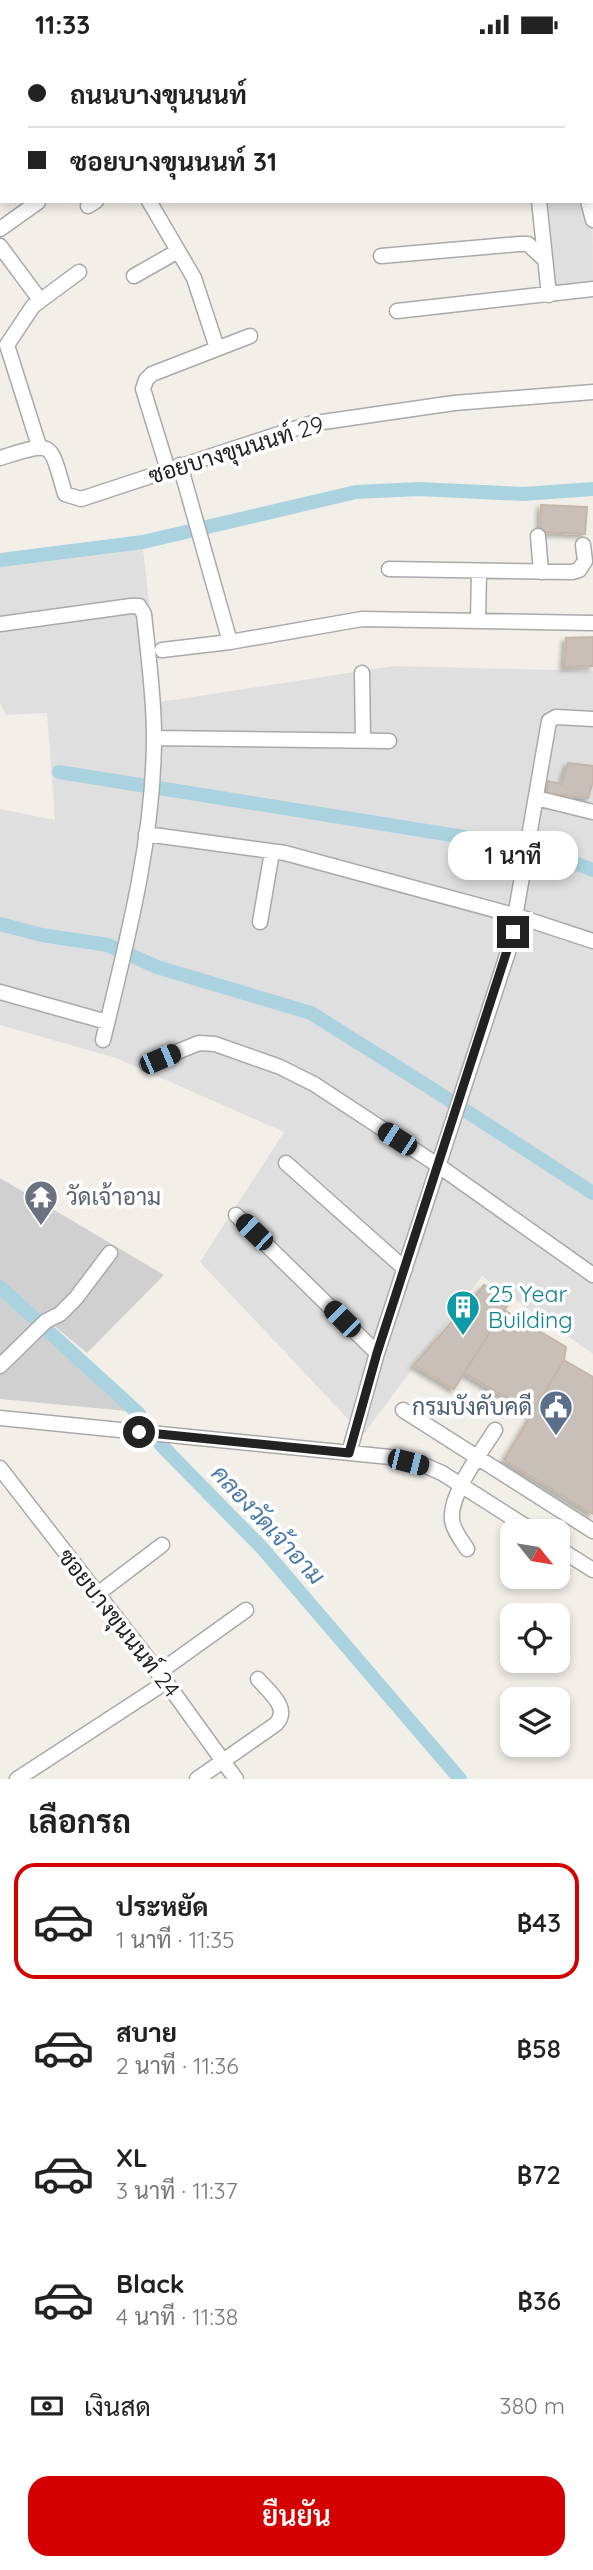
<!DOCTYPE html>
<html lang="th">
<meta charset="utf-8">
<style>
:root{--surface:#fff;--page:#f2f2f2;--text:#222;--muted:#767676;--line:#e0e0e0;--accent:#d40000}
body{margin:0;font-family:Quicksand,Sarabun,sans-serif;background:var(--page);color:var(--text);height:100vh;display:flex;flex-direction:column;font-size:26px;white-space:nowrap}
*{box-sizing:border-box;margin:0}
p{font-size:23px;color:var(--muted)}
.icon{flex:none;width:38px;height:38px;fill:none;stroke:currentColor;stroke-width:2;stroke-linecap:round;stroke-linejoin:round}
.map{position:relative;height:1730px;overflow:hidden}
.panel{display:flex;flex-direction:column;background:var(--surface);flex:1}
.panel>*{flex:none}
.banner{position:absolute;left:0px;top:0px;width:593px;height:154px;box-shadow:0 4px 10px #0003;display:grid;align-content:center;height:154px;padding:0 28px;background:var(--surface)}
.needle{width:46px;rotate:120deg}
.buttons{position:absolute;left:500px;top:1470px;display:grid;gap:14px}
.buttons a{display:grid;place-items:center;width:70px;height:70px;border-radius:14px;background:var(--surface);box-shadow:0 4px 10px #0003;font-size:35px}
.end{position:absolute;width:32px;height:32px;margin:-16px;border:9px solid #222;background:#fff;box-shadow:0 0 0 4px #fff}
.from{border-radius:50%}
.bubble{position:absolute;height:49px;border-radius:21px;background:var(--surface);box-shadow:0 4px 10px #0003;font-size:23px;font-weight:600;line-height:49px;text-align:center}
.car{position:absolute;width:21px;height:42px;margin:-21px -10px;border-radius:9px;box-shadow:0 0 5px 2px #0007;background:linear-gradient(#222 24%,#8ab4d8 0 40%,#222 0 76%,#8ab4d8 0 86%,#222 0)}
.banner b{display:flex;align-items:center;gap:24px;height:66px;font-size:26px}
.banner b+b{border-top:2px solid var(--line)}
.banner i{width:18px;height:18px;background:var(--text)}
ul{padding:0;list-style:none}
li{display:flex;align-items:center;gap:21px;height:116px;margin:0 14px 10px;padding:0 14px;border:4px solid transparent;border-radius:21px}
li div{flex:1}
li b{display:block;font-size:26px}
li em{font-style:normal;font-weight:600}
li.current{border-color:var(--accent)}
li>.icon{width:63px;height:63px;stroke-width:1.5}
h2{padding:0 28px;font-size:32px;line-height:84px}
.pay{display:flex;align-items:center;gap:18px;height:77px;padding:0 28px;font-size:26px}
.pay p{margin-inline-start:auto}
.primary-button{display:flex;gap:14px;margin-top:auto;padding:14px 28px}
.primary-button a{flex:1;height:80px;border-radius:21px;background:var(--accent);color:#fff;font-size:28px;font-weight:600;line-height:80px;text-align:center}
.status{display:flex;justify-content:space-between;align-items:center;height:49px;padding:0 35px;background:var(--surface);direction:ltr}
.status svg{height:19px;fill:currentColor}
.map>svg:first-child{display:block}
.residential{fill:#e0dfdf}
.religious{fill:#d0d0d0}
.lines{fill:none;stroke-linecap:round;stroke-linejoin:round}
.canal{stroke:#aad3df;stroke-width:14}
.building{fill:#c7bfb8;stroke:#c4b6ab;stroke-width:2;filter:url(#shadow)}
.minor-casing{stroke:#a9a9a9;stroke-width:17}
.major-casing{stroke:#a06b00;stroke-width:20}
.minor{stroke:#fff;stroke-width:14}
.major{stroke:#fcd6a4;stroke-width:18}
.rail-casing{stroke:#707070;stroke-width:7}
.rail{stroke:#fff;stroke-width:4.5;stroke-dasharray:13;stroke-linecap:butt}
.route{stroke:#222;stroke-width:9}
.labels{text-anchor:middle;stroke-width:7;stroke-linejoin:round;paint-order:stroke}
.street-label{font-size:23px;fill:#222;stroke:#fff}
.worship-label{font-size:23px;fill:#5b616d;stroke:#fff;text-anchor:start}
.culture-label{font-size:23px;fill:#0d838f;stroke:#fff;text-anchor:start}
.service-label{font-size:23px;fill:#4e5e75;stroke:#fff;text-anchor:end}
.water-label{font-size:24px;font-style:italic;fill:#4a7aab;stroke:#fff}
</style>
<div class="status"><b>11:33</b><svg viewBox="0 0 49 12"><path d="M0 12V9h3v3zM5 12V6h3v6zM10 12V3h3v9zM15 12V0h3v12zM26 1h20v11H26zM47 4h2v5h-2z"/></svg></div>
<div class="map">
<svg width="593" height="1730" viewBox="0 0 593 1730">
<defs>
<filter id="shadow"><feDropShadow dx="-3.5" dy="3.5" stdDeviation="2" flood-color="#0004"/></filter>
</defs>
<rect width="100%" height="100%" fill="#f2efe9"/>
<path class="residential" d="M592 105 593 236 556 242 548 152H592Z
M143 500 160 653 394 617 593 622V1305L482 1227 363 1386 200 1213 284 1083 116 1009 0 976V760L55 771 47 664 6 666 0 654V515Z"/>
<path class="religious" d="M0 1129 164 1226 87 1304 0 1232Z
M0 1244 68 1305 127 1362 0 1350Z"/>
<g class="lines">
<path class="canal" d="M592 98H593
M0 511 143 493 356 443 419 440 523 445 593 440
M59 723 508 795 555 807 593 821
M0 875 42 886 108 896 157 918 311 964 429 1038 593 1144
M0 1238 138 1364 163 1398 263 1500 460 1730"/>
</g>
<path class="building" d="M541 456 587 458 585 485 540 483Z
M593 588V617L564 618 566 589Z
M568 714 593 717V732L588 749 547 745V732L562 735Z
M484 1236 512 1249 454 1340 414 1316Z
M504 1261 566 1298 564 1311 532 1364 464 1324Z
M564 1311 593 1328V1465L504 1411Z"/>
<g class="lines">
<g class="minor-casing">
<path id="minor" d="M149 152 194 229 217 299
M539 152 549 246
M588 152 593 171
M88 157 96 152
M0 180 38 153
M0 197 40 251
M381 207 519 195H528L544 210
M134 227 178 202
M397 262 593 240
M39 397 7 296 33 257 79 223
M0 409C55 392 49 391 65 445L81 450 309 375 454 354 593 343
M180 416 230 593
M168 421 143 340 146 331 152 325 250 287
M538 487 541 523
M389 520 572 523 579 521 585 512 583 496
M478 571 479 522
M0 575 131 557H139L144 565C148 605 154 646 154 687 154 790 127 892 103 991
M162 601 230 593 362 570 593 574
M362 624 363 691
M154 689 389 692
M536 749 593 763
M146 785 285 804 517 867 593 892
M260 873 272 803
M0 943 107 973
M147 1015 199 994 215 995 280 1018 314 1035 439 1117 593 1226
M286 1114 405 1220
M236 1166 377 1304
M0 1317 46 1272 60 1265 76 1249 110 1204
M403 1361 593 1482
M0 1369 390 1408 426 1417 442 1424 533 1482
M349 1404 377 1304 510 897 549 672 556 668 593 670
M0 1419 166 1633 236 1730
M558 1499 593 1521
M467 1500C462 1492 453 1481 452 1471 449 1445 482 1402 495 1381
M96 1546 162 1496
M158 1624 246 1561
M17 1730 166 1633
M197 1730 276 1675C291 1659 269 1643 258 1630"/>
</g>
<g class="major-casing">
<path id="major" d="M51 2 55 0
M0 21 2 20"/>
</g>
<use href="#minor" class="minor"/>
<use href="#major" class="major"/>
<g class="rail-casing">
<path id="rail" d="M148 2 153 0
M0 58 2 57"/>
</g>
<use href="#rail" class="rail"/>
</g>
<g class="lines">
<path class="route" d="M139 1383 349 1404 377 1304 513 883"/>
</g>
<defs>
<g id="temple-pin" transform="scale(1.75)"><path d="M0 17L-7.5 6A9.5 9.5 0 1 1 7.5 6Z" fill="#6b7280" stroke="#fff"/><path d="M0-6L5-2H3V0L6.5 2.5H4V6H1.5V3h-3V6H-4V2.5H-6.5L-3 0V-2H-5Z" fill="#fff"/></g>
<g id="building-pin" transform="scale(1.75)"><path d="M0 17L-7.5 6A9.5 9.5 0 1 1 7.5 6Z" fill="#0f9aa8" stroke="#fff"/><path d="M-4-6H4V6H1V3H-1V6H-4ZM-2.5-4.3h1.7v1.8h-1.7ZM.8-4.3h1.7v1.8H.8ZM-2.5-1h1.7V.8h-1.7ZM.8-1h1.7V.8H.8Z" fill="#fff"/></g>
<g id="civic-pin" transform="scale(1.75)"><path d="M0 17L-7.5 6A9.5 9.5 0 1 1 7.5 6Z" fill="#5c6f8a" stroke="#fff"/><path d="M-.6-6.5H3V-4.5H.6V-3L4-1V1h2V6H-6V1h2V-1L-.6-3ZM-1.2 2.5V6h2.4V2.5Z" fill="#fff"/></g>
</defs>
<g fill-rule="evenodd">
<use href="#temple-pin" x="41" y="1148"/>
<use href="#building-pin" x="463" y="1258"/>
<use href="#civic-pin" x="556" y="1358"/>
</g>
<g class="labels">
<g class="street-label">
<text transform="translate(236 401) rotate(-17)" y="8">ซอยบางขุนนนท์ 29</text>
<text transform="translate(119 1574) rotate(52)" y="8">ซอยบางขุนนนท์ 24</text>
</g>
<g class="worship-label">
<text x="66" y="1156">วัดเจ้าอาม</text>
</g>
<g class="culture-label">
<text x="488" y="1253">25 Year<tspan x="488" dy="26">Building</tspan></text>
</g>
<g class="service-label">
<text x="532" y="1366">กรมบังคับคดี</text>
</g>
<g class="water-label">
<text transform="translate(268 1476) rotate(47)" y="8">คลองวัดเจ้าอาม</text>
</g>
</g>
</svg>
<div class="buttons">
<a><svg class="needle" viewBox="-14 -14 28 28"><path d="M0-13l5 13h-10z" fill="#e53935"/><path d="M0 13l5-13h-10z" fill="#767676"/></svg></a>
<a><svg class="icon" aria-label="locate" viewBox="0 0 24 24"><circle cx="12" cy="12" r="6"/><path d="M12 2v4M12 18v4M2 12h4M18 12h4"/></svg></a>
<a><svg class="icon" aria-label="layers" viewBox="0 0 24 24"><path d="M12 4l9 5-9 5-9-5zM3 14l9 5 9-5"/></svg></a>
</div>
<i class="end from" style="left:139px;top:1383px"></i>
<i class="end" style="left:513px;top:883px"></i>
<div class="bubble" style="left:448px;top:782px;width:130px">1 นาที</div>
<i class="car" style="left:160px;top:1010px;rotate:67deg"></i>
<i class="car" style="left:397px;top:1090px;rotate:303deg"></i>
<i class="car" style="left:254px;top:1183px;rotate:314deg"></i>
<i class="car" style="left:342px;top:1270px;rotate:315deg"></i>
<i class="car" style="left:408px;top:1413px;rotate:104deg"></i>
<div class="banner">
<b><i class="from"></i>ถนนบางขุนนนท์</b>
<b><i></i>ซอยบางขุนนนท์ 31</b>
</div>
</div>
<section class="panel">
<h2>เลือกรถ</h2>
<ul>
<li class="current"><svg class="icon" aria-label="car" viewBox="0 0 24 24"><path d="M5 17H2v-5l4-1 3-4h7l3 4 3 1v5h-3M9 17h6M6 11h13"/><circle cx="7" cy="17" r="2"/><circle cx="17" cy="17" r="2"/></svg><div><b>ประหยัด</b><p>1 นาที · 11:35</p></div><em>฿43</em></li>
<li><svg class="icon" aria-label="car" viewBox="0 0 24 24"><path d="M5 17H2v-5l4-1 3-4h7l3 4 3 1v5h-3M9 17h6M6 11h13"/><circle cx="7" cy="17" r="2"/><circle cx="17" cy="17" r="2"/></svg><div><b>สบาย</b><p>2 นาที · 11:36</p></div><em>฿58</em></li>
<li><svg class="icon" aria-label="car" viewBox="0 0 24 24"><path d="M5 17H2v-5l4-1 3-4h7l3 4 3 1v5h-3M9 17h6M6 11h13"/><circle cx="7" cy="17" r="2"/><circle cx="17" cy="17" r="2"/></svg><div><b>XL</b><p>3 นาที · 11:37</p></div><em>฿72</em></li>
<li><svg class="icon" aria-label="car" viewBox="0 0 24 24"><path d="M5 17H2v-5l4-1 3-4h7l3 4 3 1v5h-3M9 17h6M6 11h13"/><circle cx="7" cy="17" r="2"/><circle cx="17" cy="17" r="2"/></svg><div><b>Black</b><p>4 นาที · 11:38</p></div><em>฿36</em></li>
</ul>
<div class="pay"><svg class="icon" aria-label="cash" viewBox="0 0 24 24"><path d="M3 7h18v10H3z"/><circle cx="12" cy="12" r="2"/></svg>เงินสด<p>380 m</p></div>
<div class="primary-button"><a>ยืนยัน</a></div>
</section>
